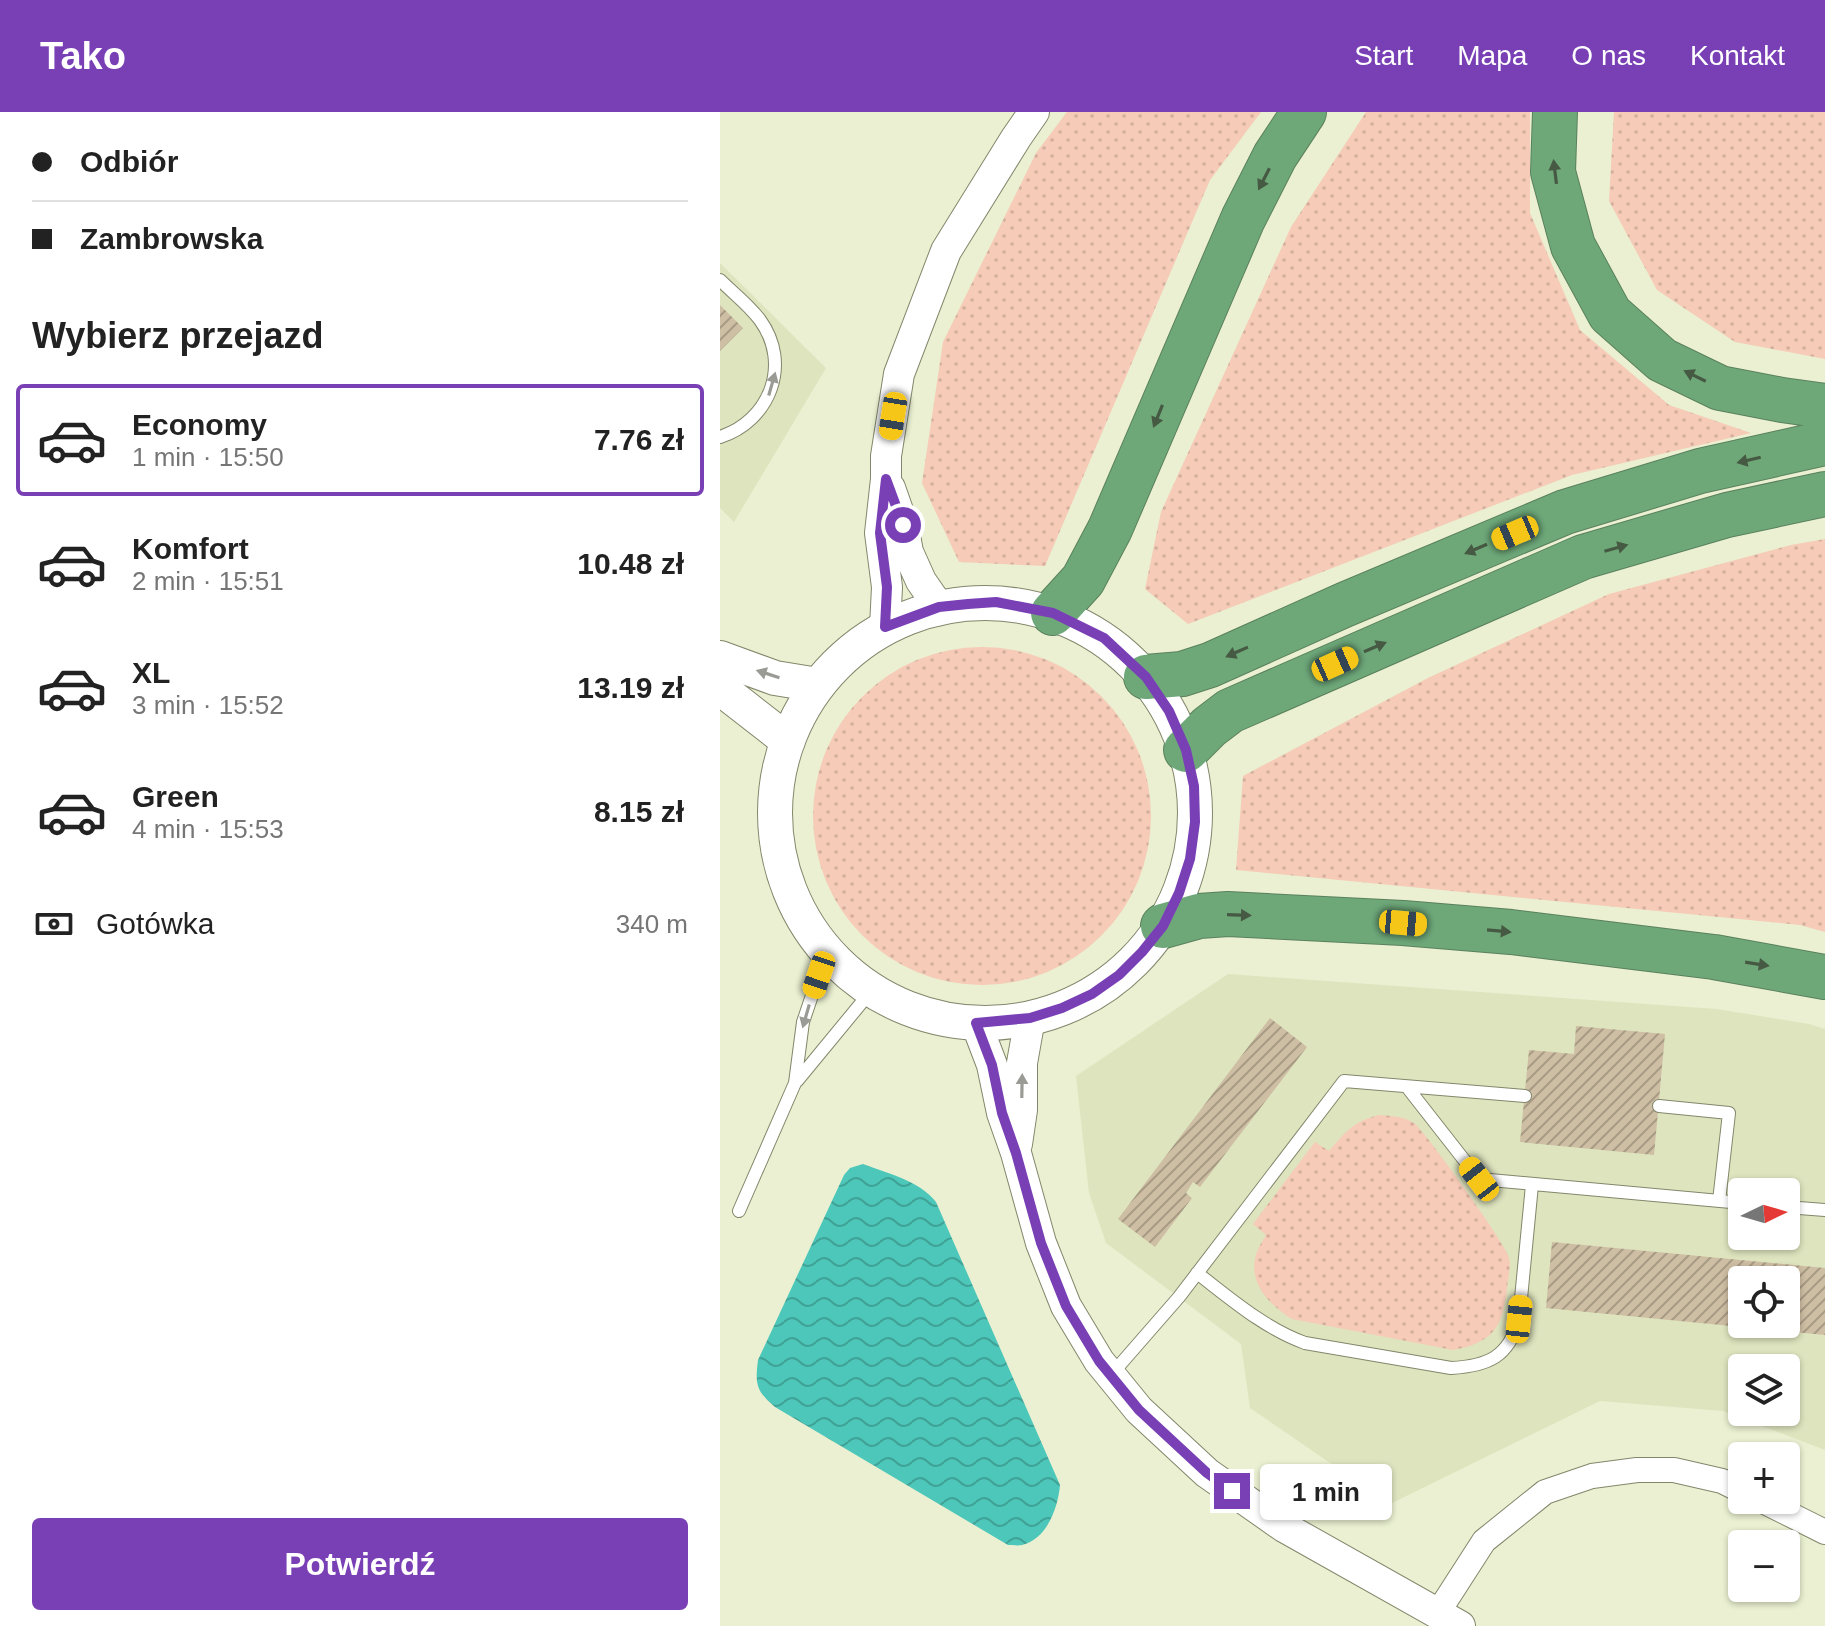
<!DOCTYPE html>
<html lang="pl">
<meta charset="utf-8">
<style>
:root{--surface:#fff;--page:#f2f2f2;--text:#222;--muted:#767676;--line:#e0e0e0;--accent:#7940b6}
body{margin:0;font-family:Arial,sans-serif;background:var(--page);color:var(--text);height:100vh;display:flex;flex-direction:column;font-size:30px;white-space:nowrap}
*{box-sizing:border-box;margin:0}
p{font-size:26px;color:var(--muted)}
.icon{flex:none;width:44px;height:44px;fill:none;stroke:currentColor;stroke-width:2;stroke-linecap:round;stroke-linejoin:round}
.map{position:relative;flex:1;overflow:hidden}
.drawer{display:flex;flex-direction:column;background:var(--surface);width:720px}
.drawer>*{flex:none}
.guide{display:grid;align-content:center;height:176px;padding:0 32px;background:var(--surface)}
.needle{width:52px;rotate:85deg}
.buttons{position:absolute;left:1008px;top:1066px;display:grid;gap:16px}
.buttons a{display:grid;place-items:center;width:72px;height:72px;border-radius:8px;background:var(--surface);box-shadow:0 2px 6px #0004;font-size:40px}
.end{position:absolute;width:36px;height:36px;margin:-18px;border:10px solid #7940b6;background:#fff;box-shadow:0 0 0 4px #fff}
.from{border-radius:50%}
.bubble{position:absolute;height:56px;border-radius:8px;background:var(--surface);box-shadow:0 2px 6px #0004;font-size:26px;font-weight:700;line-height:56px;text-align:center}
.car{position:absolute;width:24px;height:48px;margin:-24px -12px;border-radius:10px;box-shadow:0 0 6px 2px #0007;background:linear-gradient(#f5c518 24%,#345 0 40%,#f5c518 0 76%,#345 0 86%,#f5c518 0)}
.guide b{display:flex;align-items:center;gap:28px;height:76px;font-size:30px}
.guide b+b{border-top:2px solid var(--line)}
.guide i{width:20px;height:20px;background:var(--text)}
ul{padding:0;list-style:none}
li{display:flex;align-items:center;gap:24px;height:112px;margin:0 16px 12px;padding:0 16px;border:4px solid transparent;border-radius:8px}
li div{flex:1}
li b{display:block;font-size:30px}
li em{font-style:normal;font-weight:700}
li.on{border-color:var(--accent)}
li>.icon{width:72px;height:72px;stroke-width:1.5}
h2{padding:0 32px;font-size:36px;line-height:96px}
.pay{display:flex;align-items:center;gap:20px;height:88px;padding:0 32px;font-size:30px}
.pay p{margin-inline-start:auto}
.primary-button{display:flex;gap:16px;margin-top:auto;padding:16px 32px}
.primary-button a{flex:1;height:92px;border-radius:8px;background:var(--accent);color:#fff;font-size:32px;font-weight:700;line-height:92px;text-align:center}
header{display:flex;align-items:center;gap:48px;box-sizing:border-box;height:112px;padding:0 40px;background:var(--accent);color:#fff}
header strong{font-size:38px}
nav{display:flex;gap:44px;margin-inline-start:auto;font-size:28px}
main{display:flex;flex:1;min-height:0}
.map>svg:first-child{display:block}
.built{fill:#dee4be;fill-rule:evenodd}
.grass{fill:url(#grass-dots)}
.water{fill:url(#water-waves)}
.building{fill:url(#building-hatch);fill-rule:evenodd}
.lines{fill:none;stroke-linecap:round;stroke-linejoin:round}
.service-casing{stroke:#82876b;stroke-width:14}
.minor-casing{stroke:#82876b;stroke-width:26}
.tertiary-casing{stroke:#82876b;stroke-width:32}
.secondary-casing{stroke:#82876b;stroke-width:36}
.motorway-casing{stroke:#5a805e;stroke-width:46}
.service{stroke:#fff;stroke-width:12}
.minor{stroke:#fff;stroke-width:24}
.tertiary{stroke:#fff;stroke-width:30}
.secondary{stroke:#fff;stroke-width:34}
.motorway{stroke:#6ea879;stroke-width:44}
.oneway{fill:#465942}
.oneway2{fill:#9a9b95}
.route{stroke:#7940b6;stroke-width:10}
</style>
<header>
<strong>Tako</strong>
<nav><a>Start</a><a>Mapa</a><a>O nas</a><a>Kontakt</a></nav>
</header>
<main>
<section class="drawer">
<div class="guide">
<b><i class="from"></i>Odbiór</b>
<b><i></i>Zambrowska</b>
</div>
<h2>Wybierz przejazd</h2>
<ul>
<li class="on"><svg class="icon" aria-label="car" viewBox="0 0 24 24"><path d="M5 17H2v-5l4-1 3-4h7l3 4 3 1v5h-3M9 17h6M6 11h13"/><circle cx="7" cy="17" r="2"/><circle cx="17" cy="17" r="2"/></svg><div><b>Economy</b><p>1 min · 15:50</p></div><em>7.76 zł</em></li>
<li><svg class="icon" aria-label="car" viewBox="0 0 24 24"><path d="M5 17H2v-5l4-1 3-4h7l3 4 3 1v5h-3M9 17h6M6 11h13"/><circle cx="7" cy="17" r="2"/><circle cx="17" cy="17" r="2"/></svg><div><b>Komfort</b><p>2 min · 15:51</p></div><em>10.48 zł</em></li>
<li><svg class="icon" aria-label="car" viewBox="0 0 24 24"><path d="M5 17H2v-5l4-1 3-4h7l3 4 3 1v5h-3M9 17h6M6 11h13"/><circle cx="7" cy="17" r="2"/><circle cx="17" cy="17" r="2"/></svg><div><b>XL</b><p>3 min · 15:52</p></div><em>13.19 zł</em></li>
<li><svg class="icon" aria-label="car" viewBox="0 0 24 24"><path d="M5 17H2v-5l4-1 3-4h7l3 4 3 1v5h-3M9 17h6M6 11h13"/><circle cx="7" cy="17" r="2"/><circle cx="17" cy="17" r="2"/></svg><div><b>Green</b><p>4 min · 15:53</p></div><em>8.15 zł</em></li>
</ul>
<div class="pay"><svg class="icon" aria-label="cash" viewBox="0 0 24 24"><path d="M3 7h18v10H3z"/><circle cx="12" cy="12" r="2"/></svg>Gotówka<p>340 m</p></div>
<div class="primary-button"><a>Potwierdź</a></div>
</section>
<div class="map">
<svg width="1105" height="1514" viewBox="0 0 1105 1514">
<defs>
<pattern id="grass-dots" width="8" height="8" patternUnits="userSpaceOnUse" patternTransform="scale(2)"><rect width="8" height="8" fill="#f6cbb7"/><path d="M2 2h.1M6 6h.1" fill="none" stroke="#d4af9e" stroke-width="1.8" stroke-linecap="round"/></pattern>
<pattern id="water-waves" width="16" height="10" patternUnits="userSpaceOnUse" patternTransform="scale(2)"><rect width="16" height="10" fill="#4cc7b9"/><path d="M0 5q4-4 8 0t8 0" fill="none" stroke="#40a297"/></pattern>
<pattern id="building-hatch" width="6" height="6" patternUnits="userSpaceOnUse" patternTransform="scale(2)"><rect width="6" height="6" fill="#cebea3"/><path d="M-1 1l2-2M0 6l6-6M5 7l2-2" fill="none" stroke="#a89b85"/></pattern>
</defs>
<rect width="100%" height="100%" fill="#eaf0d1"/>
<path class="built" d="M0 151 106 256 14 410 0 396Z
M508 862 997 897 1089 912 1105 917V1338L1003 1299 880 1289 670 1392 530 1296 521 1232 386 1131 369 1081 356 964ZM1022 1080H1066V1124H1022ZM1022 1168H1066V1212H1022ZM1022 1256H1066V1300H1022Z"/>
<path class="grass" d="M347 0H541L490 68 325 454 239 450 202 371 223 230 316 41Z
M646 0H810V101L860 218 949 293 1031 321 852 363 468 512 425 477 441 400 571 115Z
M894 0H1105V247L1015 230 937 178 889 89Z
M1105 427V820L1080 813 516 758 523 664 708 566 889 482 1071 433Z
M93 704a169 169 0 1 1 338 0a169 169 0 1 1-338 0Z
M659 1003C672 1004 683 1004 694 1011 705 1019 788 1135 789 1146 791 1155 788 1167 787 1176 783 1215 773 1231 733 1238L572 1207C549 1193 526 1169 537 1140 539 1134 543 1128 546 1123L533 1112 595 1030 609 1039C625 1020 634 1009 659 1003Z"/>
<path class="water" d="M143 1052C168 1062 199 1068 216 1090L340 1373C338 1396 327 1427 302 1433 297 1434 293 1433 288 1433L55 1295C36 1279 35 1272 38 1248L124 1063 130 1056Z"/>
<path class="building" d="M0 193 23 216 0 239Z
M550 906 587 935 480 1075 473 1070 466 1081 472 1086 435 1135 398 1107Z
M856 914 945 922 934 1043 800 1030 809 938 854 942Z
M832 1130 1105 1156V1223L826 1196ZM1022 1168H1066V1212H1022Z"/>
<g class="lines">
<g class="service-casing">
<path id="service" d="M0 168C13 181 29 193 40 208 72 252 50 309 0 325
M77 969 152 878
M687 975 759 1067 1022 1091
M939 994 1009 1001 999 1089
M1066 1095 1105 1098
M19 1099 75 971 83 910 107 839
M477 1161C511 1187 544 1216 585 1231L731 1256C768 1254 789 1245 799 1207L812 1073
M391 1263 459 1185 624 969 805 984"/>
</g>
<g class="minor-casing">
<path id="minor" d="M1041 1388 1105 1420
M717 1502 764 1429 825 1380 872 1364 917 1358H954L1002 1369 1022 1379"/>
</g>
<g class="tertiary-casing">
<path id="tertiary" d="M170 376 183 413 188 440 201 469 219 495
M165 515 167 475 160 421 166 367V344L179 262 226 139 296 26 314 0
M256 911 272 953 282 1001 296 1041 321 1131 346 1194 379 1249 419 1298 487 1361 564 1415 740 1514
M297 1032 302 998V951L310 906"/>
</g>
<g class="secondary-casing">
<path id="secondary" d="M55 701a210 210 0 1 1 420 0a210 210 0 1 1-420 0Z
M0 546 55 566 98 573
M0 576 68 629"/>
</g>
<g class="motorway-casing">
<path id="motorway" d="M835 0 833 60 853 134 890 202 942 248 1000 276 1062 288 1105 294
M333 501 363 468 390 417 523 107 555 44 584 0
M426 565 462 562 490 553 624 493 845 400 980 359 1105 331
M466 638 489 615 510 599 863 445 1007 403 1105 382
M443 814 479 804 508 802 683 811 791 820 994 845 1105 865"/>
</g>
<use href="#service" class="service"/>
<use href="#minor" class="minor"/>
<use href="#tertiary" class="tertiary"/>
<use href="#secondary" class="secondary"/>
<use href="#motorway" class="motorway"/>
</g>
<defs><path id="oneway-solid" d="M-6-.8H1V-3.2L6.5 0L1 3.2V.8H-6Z" transform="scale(2)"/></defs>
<g class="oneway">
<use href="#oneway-solid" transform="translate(835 60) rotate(-97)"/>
<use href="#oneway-solid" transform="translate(544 67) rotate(117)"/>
<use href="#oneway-solid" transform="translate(975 264) rotate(-154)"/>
<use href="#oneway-solid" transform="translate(438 304) rotate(112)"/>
<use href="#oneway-solid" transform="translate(1029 348) rotate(167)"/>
<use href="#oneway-solid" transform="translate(896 436) rotate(-16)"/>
<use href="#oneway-solid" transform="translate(756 437) rotate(157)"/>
<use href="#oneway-solid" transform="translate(655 535) rotate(-23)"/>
<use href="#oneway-solid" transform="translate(517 540) rotate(156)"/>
<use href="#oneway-solid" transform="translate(519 803) rotate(2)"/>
<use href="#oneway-solid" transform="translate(779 819) rotate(5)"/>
<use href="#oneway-solid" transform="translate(1037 852) rotate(9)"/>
</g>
<g class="oneway2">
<use href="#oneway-solid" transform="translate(52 272) rotate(-74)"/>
<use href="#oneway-solid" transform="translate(48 562) rotate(-162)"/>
<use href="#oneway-solid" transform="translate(86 904) rotate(106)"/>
<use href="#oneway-solid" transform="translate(302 974) rotate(-89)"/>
</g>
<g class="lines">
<path class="route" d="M183 413 166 367 160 421 167 475 165 515 219 495 248 492 276 490 333 501 384 526 426 565 449 599 466 638 474 674 475 710 470 747 459 781 443 814 422 840 399 863 372 882 342 896 310 906 256 911 272 953 282 1001 296 1041 321 1131 346 1194 379 1249 419 1298 487 1361 512 1379"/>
</g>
</svg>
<div class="buttons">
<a><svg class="needle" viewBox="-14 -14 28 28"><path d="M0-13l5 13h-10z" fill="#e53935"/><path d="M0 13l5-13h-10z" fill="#767676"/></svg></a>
<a><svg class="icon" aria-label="locate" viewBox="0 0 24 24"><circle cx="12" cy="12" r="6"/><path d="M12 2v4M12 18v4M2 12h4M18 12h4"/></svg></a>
<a><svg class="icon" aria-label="layers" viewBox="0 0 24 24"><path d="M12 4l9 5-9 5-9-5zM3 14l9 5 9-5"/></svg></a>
<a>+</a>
<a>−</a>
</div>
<i class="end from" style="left:183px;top:413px"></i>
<i class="end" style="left:512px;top:1379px"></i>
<div class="bubble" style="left:540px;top:1352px;width:132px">1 min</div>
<i class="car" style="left:173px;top:304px;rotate:189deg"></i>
<i class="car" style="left:795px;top:421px;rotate:247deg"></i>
<i class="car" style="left:615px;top:552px;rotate:66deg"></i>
<i class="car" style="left:683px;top:811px;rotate:95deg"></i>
<i class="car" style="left:99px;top:863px;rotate:199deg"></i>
<i class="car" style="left:759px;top:1067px;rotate:322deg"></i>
<i class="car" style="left:799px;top:1207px;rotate:6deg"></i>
</div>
</main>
